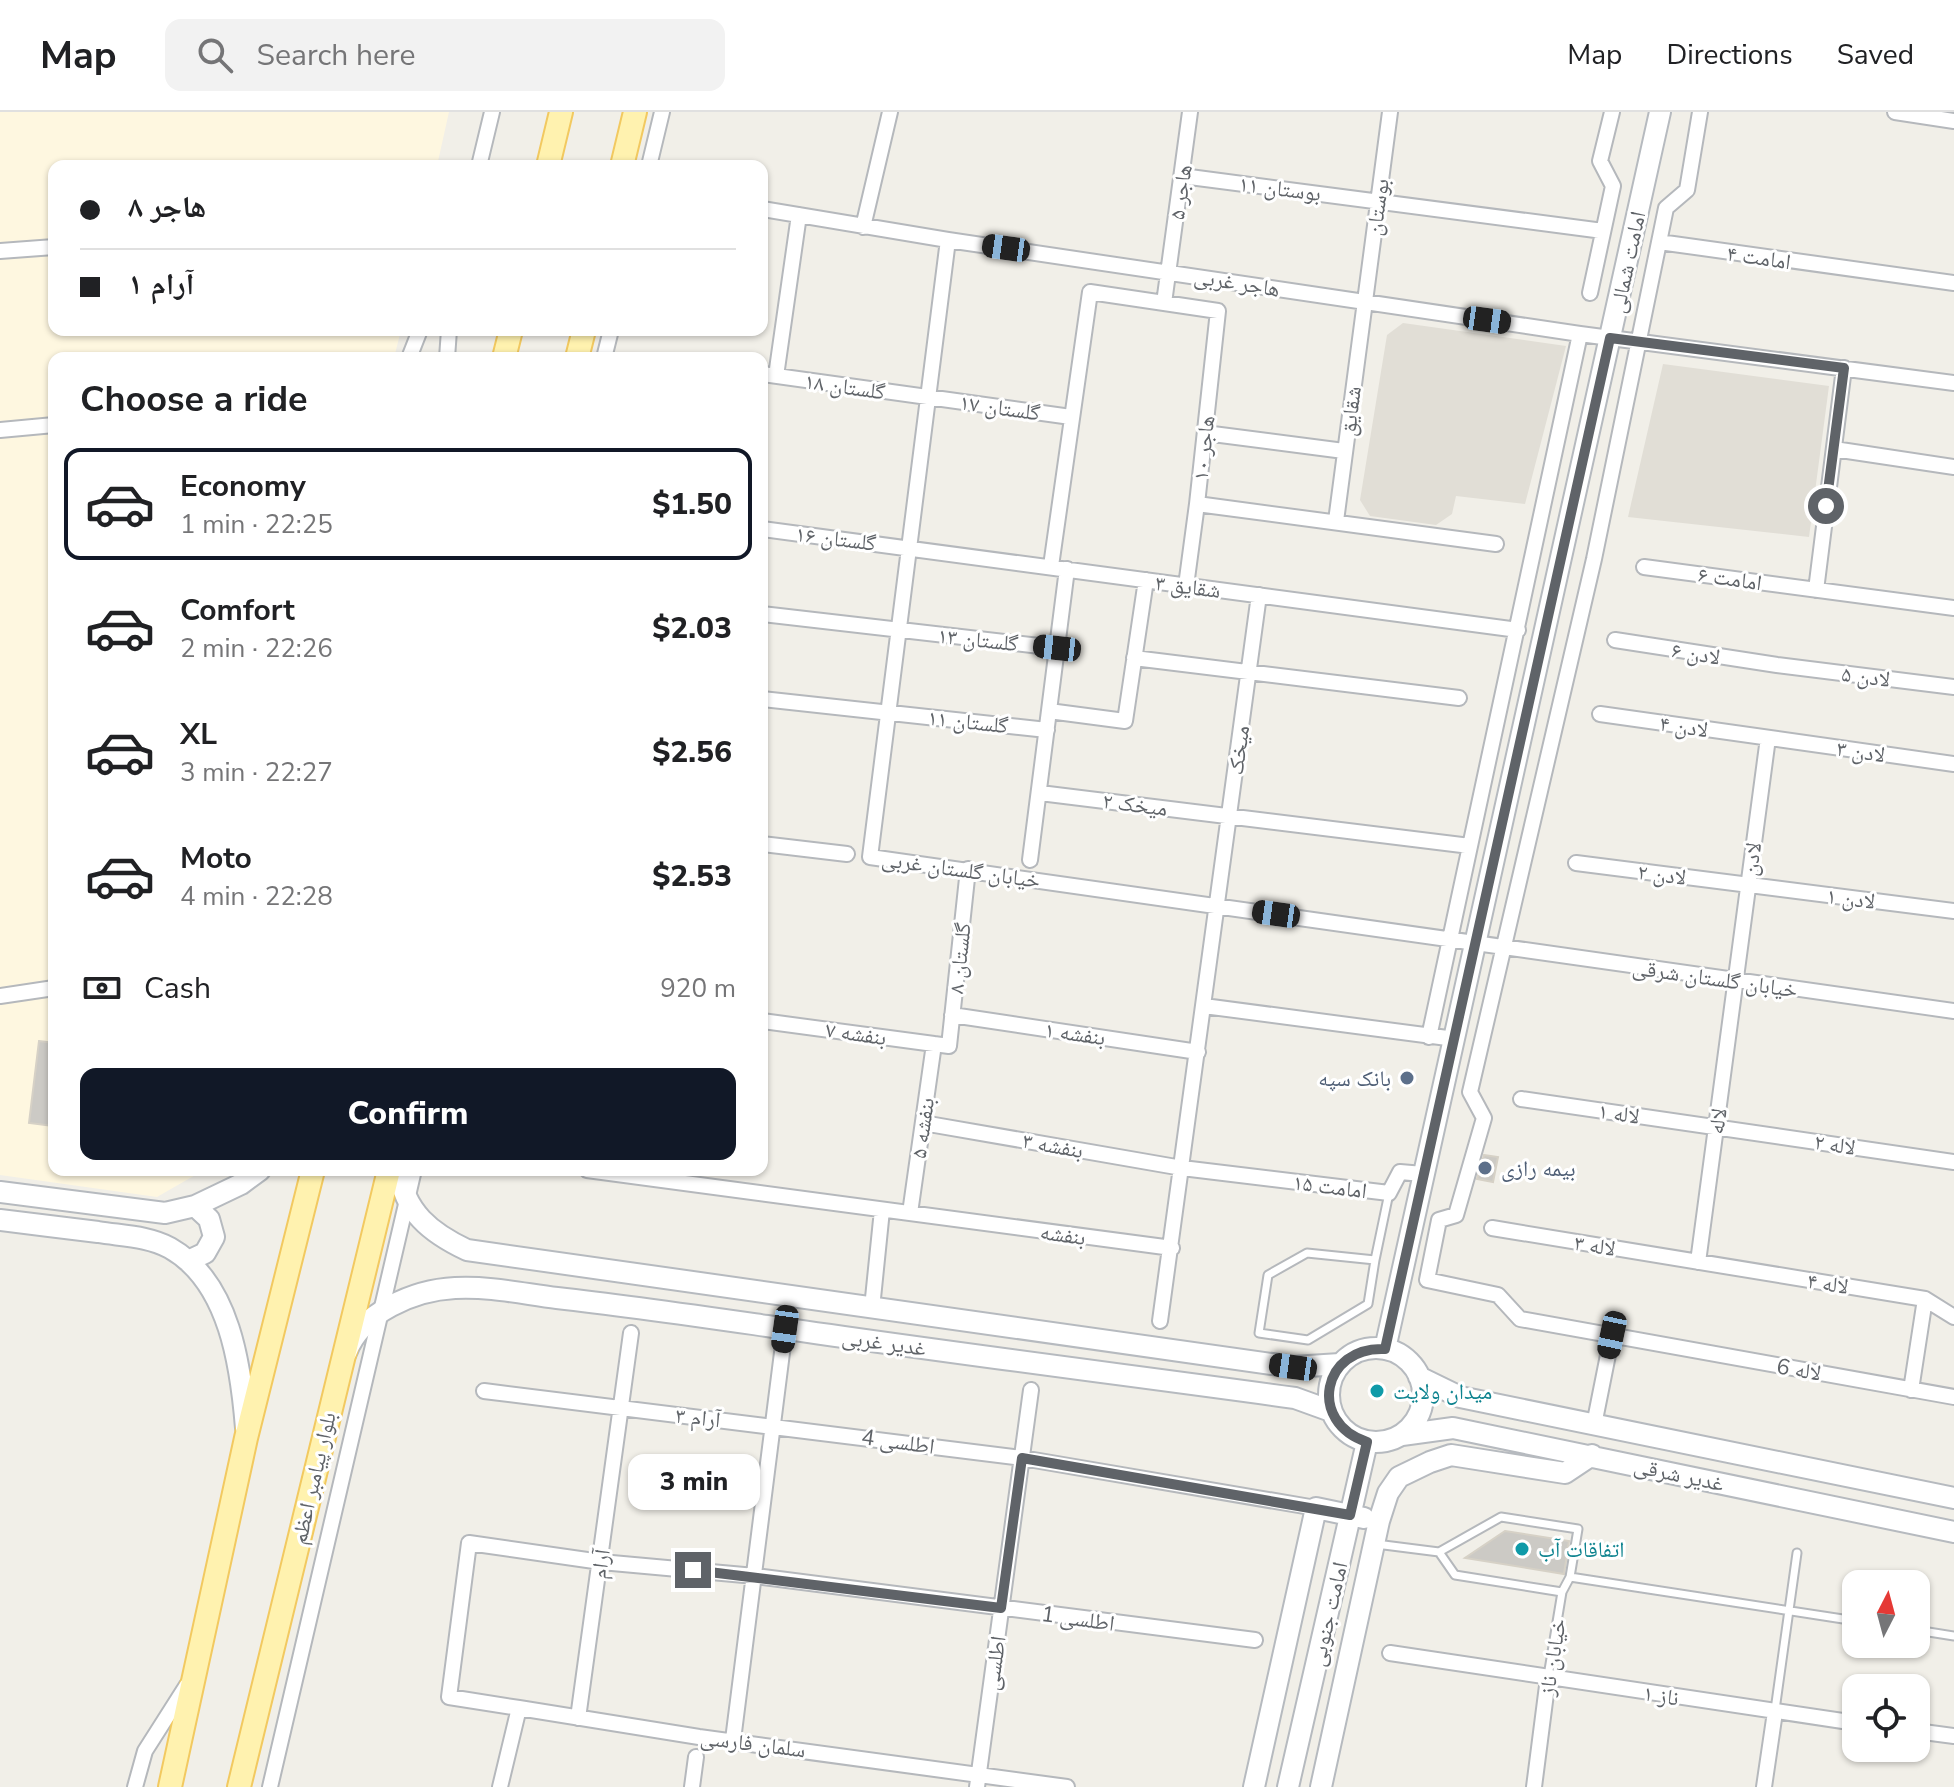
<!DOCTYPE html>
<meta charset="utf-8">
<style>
:root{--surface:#fff;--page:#f2f2f2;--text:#202124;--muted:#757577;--line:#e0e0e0;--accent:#111827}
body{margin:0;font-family:"Nunito Sans","Noto Naskh Arabic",sans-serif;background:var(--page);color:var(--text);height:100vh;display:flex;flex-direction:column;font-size:30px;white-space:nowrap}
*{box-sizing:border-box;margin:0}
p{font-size:26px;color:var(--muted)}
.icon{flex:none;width:44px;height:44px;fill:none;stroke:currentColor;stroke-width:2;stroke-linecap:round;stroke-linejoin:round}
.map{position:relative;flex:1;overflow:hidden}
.drawer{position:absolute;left:48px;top:240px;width:720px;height:824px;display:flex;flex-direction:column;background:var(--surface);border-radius:16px;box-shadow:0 2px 6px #0004}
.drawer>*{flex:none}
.hud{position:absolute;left:48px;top:48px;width:720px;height:176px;border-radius:16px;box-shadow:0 2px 6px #0004;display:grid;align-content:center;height:176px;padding:0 32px;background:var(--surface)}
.needle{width:52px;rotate:6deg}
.buttons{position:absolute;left:1842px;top:1458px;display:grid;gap:16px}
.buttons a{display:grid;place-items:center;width:88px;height:88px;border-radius:16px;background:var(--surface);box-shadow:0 2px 6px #0004;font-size:40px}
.end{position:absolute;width:36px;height:36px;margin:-18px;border:10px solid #5f6368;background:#fff;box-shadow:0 0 0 4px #fff}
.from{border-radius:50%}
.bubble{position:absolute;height:56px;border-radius:16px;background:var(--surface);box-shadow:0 2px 6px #0004;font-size:26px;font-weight:800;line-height:56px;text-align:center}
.car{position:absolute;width:24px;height:48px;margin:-24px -12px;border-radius:10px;box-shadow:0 0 6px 2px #0007;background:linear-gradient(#222 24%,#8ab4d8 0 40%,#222 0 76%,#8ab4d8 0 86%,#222 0)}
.hud b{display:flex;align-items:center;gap:28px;height:76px;font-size:30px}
.hud b+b{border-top:2px solid var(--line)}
.hud i{width:20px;height:20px;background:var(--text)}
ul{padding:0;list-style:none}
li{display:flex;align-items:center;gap:24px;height:112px;margin:0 16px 12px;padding:0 16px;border:4px solid transparent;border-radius:16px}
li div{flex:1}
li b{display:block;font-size:30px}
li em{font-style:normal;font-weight:800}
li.current{border-color:var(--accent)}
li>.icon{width:72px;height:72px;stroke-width:1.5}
h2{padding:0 32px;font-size:36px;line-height:96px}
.pay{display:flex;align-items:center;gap:20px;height:88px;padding:0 32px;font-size:30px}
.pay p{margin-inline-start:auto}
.button{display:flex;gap:16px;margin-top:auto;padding:16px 32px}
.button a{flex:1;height:92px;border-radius:16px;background:var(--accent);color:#fff;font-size:32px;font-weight:800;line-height:92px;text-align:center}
header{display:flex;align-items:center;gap:48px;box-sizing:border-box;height:112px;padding:0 40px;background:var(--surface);border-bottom:2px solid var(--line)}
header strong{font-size:38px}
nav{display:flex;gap:44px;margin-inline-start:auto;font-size:28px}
.search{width:560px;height:72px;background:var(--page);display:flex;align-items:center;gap:20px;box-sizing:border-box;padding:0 28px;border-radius:16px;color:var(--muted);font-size:30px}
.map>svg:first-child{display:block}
.commercial{fill:#fef7e0}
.education{fill:#e1ded6}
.building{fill:#cccac5;stroke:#d6d1c6;stroke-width:2}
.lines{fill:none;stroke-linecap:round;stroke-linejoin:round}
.lane-casing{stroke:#b5b8bc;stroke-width:11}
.street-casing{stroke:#b5b8bc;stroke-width:18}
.secondary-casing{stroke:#b6babf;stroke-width:24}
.primary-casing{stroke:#f2c960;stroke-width:26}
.lane{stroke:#fff;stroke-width:7}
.street{stroke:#fff;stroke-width:14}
.secondary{stroke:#fff;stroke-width:20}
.primary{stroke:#fff2af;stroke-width:22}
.route{stroke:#5f6368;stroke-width:10}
.service-dot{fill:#5c6f8a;stroke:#fff;stroke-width:3}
.culture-dot{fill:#0f9aa8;stroke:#fff;stroke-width:3}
.labels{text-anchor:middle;stroke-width:6;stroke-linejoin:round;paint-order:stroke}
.street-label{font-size:22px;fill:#5f6368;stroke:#fff}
.service-label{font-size:22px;fill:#4e5e75;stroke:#fff;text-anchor:end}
.culture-label{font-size:22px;fill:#0d838f;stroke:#fff;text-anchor:start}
</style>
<header>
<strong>Map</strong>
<div class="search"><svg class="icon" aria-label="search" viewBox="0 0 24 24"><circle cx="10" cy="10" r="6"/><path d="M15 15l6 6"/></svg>Search here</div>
<nav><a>Map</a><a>Directions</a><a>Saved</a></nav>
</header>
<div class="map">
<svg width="1954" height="1675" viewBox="0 0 1954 1675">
<rect width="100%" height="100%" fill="#f1efe8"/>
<path class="commercial" d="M0 0H449L437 54H54V218H401L394 246H54V1058H204L157 1085 0 1063Z"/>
<path class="education" d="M1403 211 1566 234 1525 392 1456 384 1452 402 1436 413 1370 404 1360 388 1387 223Z
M1663 252 1829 274 1809 425 1628 405Z"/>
<path class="building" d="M39 929 54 931V1014L29 1011Z
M1484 1043 1498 1045 1493 1070 1477 1067Z
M1505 1419 1569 1429 1564 1462 1465 1446Z"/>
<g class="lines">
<g class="lane-casing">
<path id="lane" d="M1375 1148 1368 1192 1308 1228 1259 1221 1268 1163 1307 1141 1375 1148 1389 1081
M1376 1432 1439 1440 1455 1463 1562 1480
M1439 1440 1501 1405 1578 1417 1570 1465 1562 1480 1548 1564
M1570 1465 1856 1509
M1916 1518 1954 1524
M1775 1598 1797 1441"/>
</g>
<g class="street-casing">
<path id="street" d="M1700 0 1687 78 1666 96 1594 447 1470 980 1484 1006 1456 1103 1439 1108 1427 1168 1498 1183 1520 1207 1954 1285
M1895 0 1954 9
M479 54 492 0
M649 54 662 0
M1182 64 1603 119
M762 97 948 128 1580 222 1954 271
M863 115 890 0
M948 128 870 745 1954 899
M1659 130 1954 171
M0 139 54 135
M1590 181 1613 74 1600 49 1612 0
M1164 191 1190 0
M409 246 420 218
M447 246 449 218
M604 246 611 218
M762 262 1071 305
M776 264 799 103
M0 318 54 313
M1205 321 1344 339
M1834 337 1954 355
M1197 392 1496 432
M1336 409 1390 0
M762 417 1518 518
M1051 454 1090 180 1218 199 1197 392 1186 474
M1644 455 1954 496
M1816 478 1844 256
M762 502 1057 536
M1615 528 1777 553 1954 575
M1134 546 1459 586
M762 587 1047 618
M1049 599 1125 609 1146 468
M1600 602 1954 652
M1040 681 1470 734
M762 732 847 742
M1030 748 1067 457
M1576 751 1954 799
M0 884 54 876
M1204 894 1455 927
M952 903 1198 940
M762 909 949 934 968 757
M1429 925 1580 222
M1521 987 1954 1050
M923 1011 1182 1056 1389 1081 1400 1060 1423 1062
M587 1058 1172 1136
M910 1101 934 932
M1492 1116 1925 1187 1954 1205
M1698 1150 1768 626
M872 1196 882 1098
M1160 1209 1259 483
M1911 1278 1925 1187
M484 1279 1022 1346 1316 1396
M1594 1313 1612 1223
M1390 1541 1856 1611
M519 1596 449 1585 469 1431 601 1450 755 1464 1255 1528
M578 1606 631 1221
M1916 1619 1954 1624
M733 1628 785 1217
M135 1675 145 1639 187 1573
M270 1675 414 1058
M500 1675 519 1596 699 1625 1067 1675
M692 1675 696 1645
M977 1675 1031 1278
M1534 1675 1548 1566
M1764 1675 1775 1600"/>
</g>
<g class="secondary-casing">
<path id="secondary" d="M399 1058C404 1100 431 1121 467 1138L1293 1255 1340 1252
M0 1080 165 1101 195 1094 241 1072 260 1058
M0 1108C33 1112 65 1116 98 1120 122 1124 148 1124 170 1136 230 1170 241 1255 246 1316
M188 1149 205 1141 214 1125 209 1107 195 1094
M1329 1283a47 47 0 1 1 94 0a47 47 0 1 1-94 0Z
M1385 1237 1660 0
M346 1241C361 1200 415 1178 455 1176 489 1174 524 1182 557 1186 628 1194 697 1204 767 1214 943 1240 1119 1262 1295 1286L1331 1299
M1419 1265 1460 1285 1954 1386
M1402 1323 1453 1316 1954 1420
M1254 1675 1316 1396 1364 1406
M1288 1675 1367 1330
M1321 1675 1379 1409 1388 1381 1399 1365 1430 1350 1451 1343 1565 1361 1592 1343"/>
</g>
<g class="primary-casing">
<path id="primary" d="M548 54 561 0
M622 54 635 0
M504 246 511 218
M577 246 584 218
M170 1675 246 1326 313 1058
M239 1675 389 1058"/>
</g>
<use href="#lane" class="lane"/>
<use href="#street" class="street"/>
<use href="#secondary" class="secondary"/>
<use href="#primary" class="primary"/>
</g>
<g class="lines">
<path class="route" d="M693 1458 1001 1496 1022 1346 1350 1403 1367 1330C1307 1310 1322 1234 1385 1237L1610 226 1844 256 1826 394"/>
</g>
<g class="service-dot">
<circle cx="1407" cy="966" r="8"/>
<circle cx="1485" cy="1056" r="8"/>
</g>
<g class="culture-dot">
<circle cx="1377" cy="1279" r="8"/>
<circle cx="1522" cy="1437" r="8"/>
</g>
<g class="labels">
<g class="street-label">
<text transform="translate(1280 76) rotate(7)" y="8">بوستان ۱۱</text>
<text transform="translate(1180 80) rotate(-82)" y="8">هاجر ۵</text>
<text transform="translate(1377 95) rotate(-82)" y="8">بوستان</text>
<text transform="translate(1759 145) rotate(8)" y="8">امامت ۴</text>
<text transform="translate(1627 150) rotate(-78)" y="8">امامت شمالی</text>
<text transform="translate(1237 170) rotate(9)" y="8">هاجر غربی</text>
<text transform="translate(845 274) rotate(8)" y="8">گلستان ۱۸</text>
<text transform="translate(1000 295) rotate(8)" y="8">گلستان ۱۷</text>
<text transform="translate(1350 299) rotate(-83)" y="8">شقایق</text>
<text transform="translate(1203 336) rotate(-84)" y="8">هاجر ۱۰</text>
<text transform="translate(836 426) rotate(7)" y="8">گلستان ۱۶</text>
<text transform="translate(1730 466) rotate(8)" y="8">امامت ۶</text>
<text transform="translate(1188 474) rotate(7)" y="8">شقایق ۳</text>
<text transform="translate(978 527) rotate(6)" y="8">گلستان ۱۳</text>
<text transform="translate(1696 541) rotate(9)" y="8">لادن ۶</text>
<text transform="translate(1866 564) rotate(7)" y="8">لادن ۵</text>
<text transform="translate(968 609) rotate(6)" y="8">گلستان ۱۱</text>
<text transform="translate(1684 614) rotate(8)" y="8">لادن ۴</text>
<text transform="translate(1238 638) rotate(-82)" y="8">میخک</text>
<text transform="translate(1861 639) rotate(8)" y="8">لادن ۳</text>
<text transform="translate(1135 692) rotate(7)" y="8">میخک ۲</text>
<text transform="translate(1751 747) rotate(-82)" y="8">لادن</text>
<text transform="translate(961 757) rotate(8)" y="8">خیابان گلستان غربی</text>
<text transform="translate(1662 762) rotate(7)" y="8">لادن ۲</text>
<text transform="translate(1851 786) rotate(7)" y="8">لادن ۱</text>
<text transform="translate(959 846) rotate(-84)" y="8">گلستان ۸</text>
<text transform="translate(1715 866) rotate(8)" y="8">خیابان گلستان شرقی</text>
<text transform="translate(856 921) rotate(8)" y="8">بنفشه ۷</text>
<text transform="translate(1075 921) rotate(8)" y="8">بنفشه ۱</text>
<text transform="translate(1619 1001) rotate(8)" y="8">لاله ۱</text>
<text transform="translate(1717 1009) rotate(-82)" y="8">لاله</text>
<text transform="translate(922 1016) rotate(-82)" y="8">بنفشه ۵</text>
<text transform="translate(1835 1032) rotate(9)" y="8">لاله ۲</text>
<text transform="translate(1053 1033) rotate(10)" y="8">بنفشه ۳</text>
<text transform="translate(1330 1074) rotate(7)" y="8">امامت ۱۵</text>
<text transform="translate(1063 1122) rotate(8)" y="8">بنفشه</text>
<text transform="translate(1595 1133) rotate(9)" y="8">لاله ۳</text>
<text transform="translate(1828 1171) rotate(9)" y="8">لاله ۴</text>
<text transform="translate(884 1230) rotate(8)" y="8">غدیر غربی</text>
<text transform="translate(1799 1257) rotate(10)" y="8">لاله 6</text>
<text transform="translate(698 1305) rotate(6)" y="8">آرام ۳</text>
<text transform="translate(898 1329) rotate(8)" y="8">اطلسی 4</text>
<text transform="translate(1679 1362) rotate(12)" y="8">غدیر شرقی</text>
<text transform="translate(313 1366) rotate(-77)" y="8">بلوار پیامبر اعظم</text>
<text transform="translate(600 1452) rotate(-82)" y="8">آرام</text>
<text transform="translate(1328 1502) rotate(-77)" y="8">امامت جنوبی</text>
<text transform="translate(1078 1506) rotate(8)" y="8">اطلسی 1</text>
<text transform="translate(1552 1545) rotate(-81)" y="8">خیابان ناز</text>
<text transform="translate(994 1551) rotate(-82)" y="8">اطلسی</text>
<text transform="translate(1661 1583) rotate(9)" y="8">ناز ۱</text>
<text transform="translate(753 1631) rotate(7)" y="8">سلمان فارسی</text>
</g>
<g class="service-label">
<text x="1391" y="974">بانک سپه</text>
<text x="1501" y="1064" text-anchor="start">بیمه رازی</text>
</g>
<g class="culture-label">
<text x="1393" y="1287">میدان ولایت</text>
<text x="1538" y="1445">اتفاقات آب</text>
</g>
</g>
</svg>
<div class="buttons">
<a><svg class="needle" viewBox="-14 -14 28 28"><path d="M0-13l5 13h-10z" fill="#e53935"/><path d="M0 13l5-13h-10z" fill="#757577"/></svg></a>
<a><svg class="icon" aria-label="locate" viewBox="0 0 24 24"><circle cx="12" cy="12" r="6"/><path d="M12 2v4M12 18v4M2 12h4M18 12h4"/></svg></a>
</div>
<i class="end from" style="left:1826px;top:394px"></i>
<i class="end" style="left:693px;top:1458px"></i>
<div class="bubble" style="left:628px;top:1342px;width:132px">3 min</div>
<i class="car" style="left:1006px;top:136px;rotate:278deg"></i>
<i class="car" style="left:1487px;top:208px;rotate:98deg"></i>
<i class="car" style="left:1057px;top:536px;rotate:276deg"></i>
<i class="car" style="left:1276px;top:802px;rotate:278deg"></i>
<i class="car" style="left:785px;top:1217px;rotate:188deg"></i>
<i class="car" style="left:1612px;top:1223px;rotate:192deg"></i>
<i class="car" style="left:1293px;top:1255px;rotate:278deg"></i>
<div class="hud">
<b><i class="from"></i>هاجر ۸</b>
<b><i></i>آرام ۱</b>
</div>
<section class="drawer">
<h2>Choose a ride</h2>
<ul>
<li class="current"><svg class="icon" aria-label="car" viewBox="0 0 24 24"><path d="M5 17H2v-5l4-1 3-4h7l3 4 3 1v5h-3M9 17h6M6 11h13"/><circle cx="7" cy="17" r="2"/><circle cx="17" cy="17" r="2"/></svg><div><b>Economy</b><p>1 min · 22:25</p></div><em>$1.50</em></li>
<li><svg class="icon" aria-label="car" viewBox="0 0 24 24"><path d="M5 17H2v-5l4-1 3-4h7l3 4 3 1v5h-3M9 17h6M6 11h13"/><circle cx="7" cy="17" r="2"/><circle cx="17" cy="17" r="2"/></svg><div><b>Comfort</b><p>2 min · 22:26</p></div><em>$2.03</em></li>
<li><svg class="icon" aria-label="car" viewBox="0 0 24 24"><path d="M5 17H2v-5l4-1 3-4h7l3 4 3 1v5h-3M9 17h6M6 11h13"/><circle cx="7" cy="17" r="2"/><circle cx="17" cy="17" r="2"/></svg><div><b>XL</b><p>3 min · 22:27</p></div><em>$2.56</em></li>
<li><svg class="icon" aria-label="car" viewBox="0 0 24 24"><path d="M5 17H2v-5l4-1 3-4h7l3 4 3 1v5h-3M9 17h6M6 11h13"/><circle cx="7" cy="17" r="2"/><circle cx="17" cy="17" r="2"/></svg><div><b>Moto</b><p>4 min · 22:28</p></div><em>$2.53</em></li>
</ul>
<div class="pay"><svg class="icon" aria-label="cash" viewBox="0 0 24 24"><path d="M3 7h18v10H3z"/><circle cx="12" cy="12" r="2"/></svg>Cash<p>920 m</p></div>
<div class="button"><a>Confirm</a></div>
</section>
</div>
